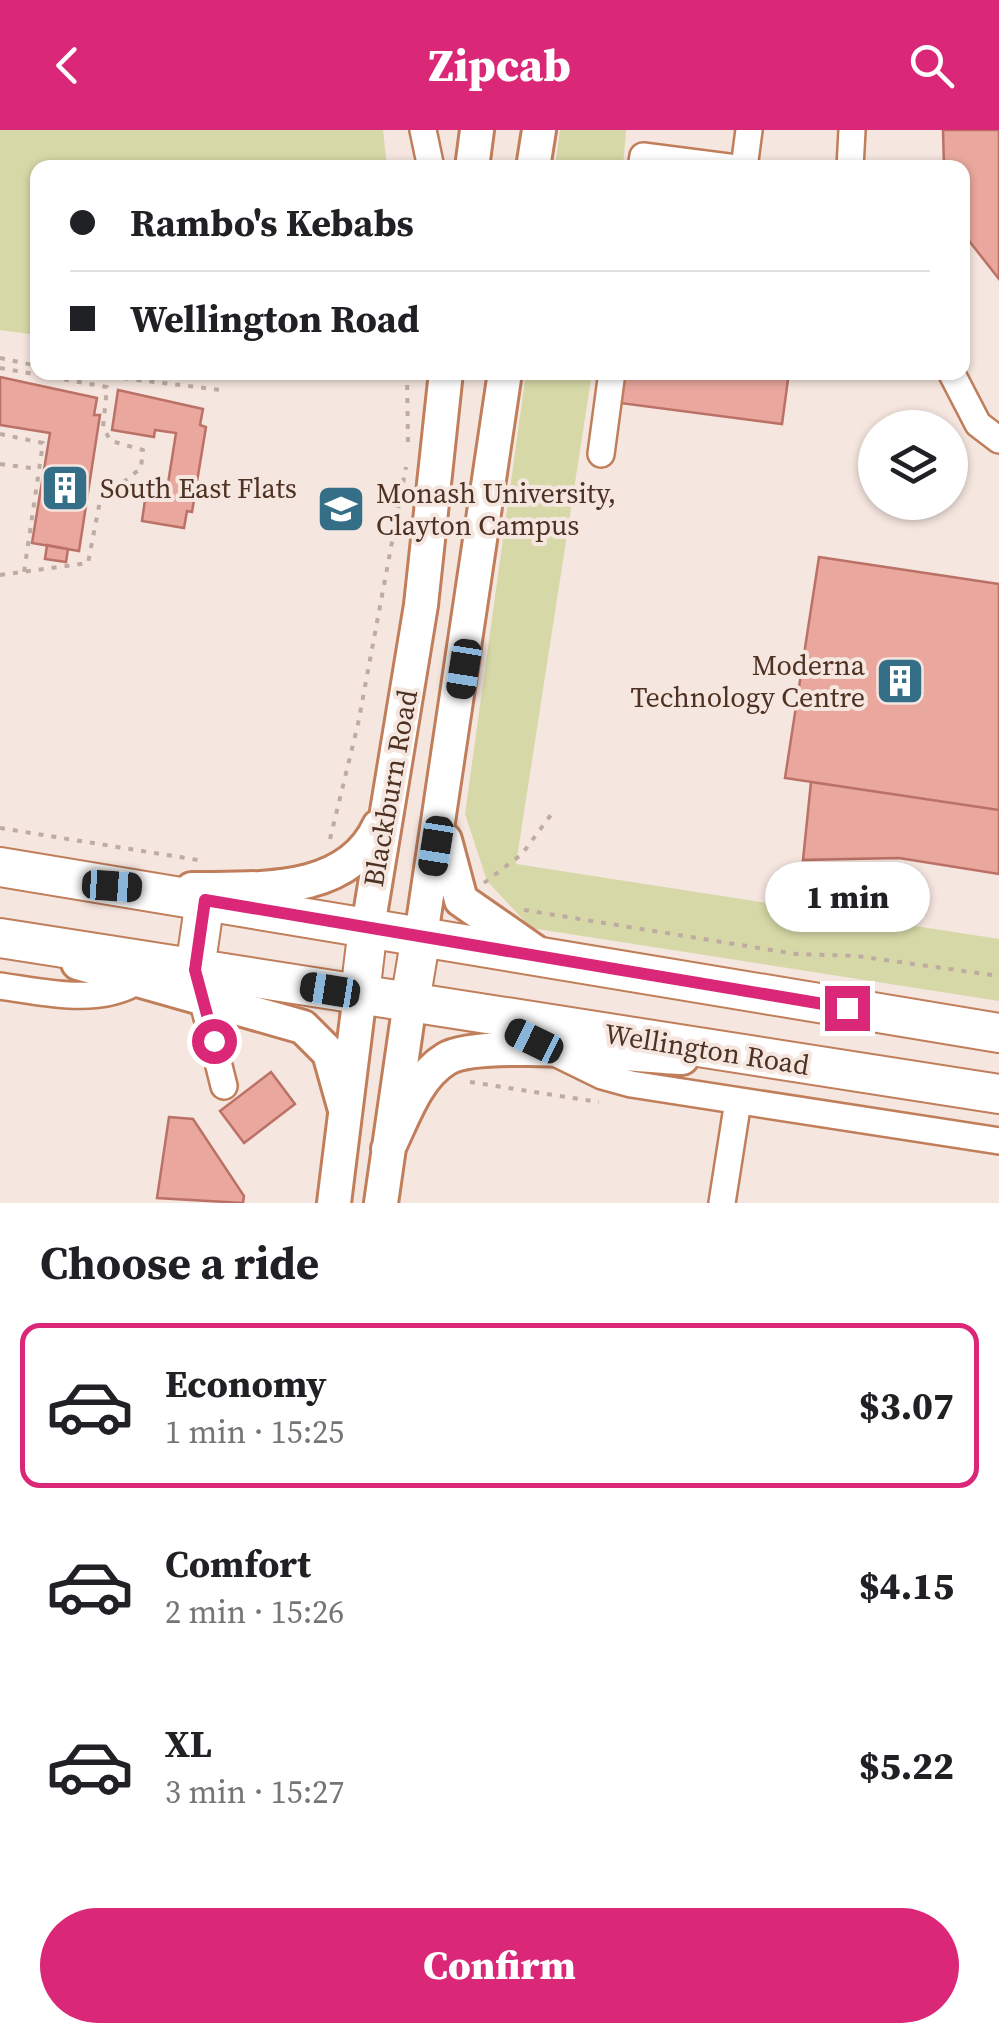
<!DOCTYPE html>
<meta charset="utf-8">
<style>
:root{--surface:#fff;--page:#f6f6f6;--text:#202124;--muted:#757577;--line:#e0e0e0;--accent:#db2777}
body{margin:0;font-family:"Source Serif 4",serif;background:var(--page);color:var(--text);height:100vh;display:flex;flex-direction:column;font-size:38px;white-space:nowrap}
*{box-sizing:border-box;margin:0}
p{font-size:32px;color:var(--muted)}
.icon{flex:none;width:55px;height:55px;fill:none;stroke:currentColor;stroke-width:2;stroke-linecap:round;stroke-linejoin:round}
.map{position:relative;height:1073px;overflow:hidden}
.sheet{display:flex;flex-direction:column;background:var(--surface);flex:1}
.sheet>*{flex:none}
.top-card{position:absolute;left:30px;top:30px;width:940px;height:220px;border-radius:20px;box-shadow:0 2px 8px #0004;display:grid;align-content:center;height:220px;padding:0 40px;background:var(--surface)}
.controls{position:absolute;left:858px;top:280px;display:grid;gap:20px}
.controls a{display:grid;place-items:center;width:110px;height:110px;border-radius:50%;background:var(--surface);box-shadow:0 2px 8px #0004;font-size:50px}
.end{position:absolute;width:45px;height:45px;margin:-22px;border:12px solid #db2777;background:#fff;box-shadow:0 0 0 5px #fff}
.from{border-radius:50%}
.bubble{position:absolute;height:70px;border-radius:35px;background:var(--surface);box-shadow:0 2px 8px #0004;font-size:32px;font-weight:800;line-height:70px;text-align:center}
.car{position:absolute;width:30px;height:60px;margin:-30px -15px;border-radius:12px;box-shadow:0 0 8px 2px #0007;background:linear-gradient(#222 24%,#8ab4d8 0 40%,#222 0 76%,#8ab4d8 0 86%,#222 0)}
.top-card b{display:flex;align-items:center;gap:35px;height:95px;font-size:38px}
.top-card b+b{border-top:2px solid var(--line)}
.top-card i{width:25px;height:25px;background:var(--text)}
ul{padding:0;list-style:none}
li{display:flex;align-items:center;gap:30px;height:165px;margin:0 20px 15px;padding:0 20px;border:5px solid transparent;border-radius:20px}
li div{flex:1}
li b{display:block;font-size:38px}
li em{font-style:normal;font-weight:800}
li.selected{border-color:var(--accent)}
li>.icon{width:90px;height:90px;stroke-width:1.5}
h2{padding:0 40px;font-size:45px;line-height:120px}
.cta{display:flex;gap:20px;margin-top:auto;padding:20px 40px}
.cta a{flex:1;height:115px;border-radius:60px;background:var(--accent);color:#fff;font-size:40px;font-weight:800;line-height:115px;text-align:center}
header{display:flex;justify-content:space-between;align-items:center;height:130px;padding:0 40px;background:var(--accent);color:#fff;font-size:45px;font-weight:800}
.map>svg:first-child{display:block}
.green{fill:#d6d8a7}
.building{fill:#e9a79d;stroke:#bb7166;stroke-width:2.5}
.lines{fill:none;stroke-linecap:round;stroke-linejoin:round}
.minor-casing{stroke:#c07e5a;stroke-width:30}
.major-casing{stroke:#c07e5a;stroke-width:38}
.highway-casing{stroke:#c07e5a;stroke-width:42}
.path{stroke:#beaba1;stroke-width:4;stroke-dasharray:5 8;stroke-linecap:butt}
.minor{stroke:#fff;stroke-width:25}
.major{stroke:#fff;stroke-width:32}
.highway{stroke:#fff;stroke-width:38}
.route{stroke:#db2777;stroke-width:12}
.labels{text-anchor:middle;stroke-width:8;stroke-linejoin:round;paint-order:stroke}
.poi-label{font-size:28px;fill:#4d3122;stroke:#f5e6df;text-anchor:start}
.street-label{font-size:28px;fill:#4d3122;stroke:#f5e6df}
</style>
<header><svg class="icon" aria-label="back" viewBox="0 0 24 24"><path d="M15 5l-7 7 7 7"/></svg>Zipcab<svg class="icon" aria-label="search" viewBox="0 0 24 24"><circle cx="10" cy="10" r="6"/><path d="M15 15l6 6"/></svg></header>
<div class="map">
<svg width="999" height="1073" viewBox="0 0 999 1073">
<rect width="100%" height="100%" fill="#f5e6df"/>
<path class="green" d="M0 0H383L387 37 38 38 37 205 0 200Z
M560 0H626L623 37H555Z
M526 243H592L516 734 999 809V871L531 798 487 751 465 684Z"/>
<path class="building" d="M943 0H999V149L966 107 962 38H944Z
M624 242H789L782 294 620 273Z
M0 247 97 268 94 285H100L79 421 32 413 50 303 0 295Z
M118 260 203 279 200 295 206 297 192 382 187 381 184 398 142 391 146 363 166 366 176 303 155 300 154 307 112 300Z
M47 415 68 419 66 432 45 429Z
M819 427 999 454V680L785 648Z
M811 652 999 680V744L899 728 803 730Z
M271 942 295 974 244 1013 220 981Z
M169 987 193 989 244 1066 243 1073 157 1068Z"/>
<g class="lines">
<g class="minor-casing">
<path id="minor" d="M423 0 431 38
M641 38 643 26 736 38
M744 38 749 0
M850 38 852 0
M951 242 978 294 999 310
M601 324 612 242
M0 856C43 862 98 876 138 851
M202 868 224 956
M555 923 602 946 631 954 999 1011
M722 1073 738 971"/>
</g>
<g class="major-casing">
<path id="major" d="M472 38 477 0
M533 38 539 0
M445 710 461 770 537 823
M192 759C257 758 347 766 379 696
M368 797 421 475 446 242
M421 806 505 242
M78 833 303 897 329 923 345 980
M388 1019C403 989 416 947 446 929 480 908 635 926 682 928
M334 1073 360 864
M381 1073 410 872"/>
</g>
<g class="highway-casing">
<path id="highway" d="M0 737 999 903
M0 808 999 964
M195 839 205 770
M360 864 368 797
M410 872 421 806"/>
</g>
<path class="path" d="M0 228 38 236
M0 238 107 257 103 298 111 311 143 320 141 338 100 371 88 433 0 445
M72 242 221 260
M407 242 408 317
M0 304 43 313 24 442
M0 334 38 339
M0 698 198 730
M330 709 358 594 406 337
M484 753 522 724 553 682
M524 780 796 824 857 826 999 846
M470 952 599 972"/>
<use href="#minor" class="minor"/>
<use href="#major" class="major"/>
<use href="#highway" class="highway"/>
</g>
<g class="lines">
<path class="route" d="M214 911 195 840 205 770 847 878"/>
</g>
<defs>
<g id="building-square" transform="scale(2.5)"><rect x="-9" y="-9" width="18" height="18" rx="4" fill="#356e87" stroke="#f5e6df"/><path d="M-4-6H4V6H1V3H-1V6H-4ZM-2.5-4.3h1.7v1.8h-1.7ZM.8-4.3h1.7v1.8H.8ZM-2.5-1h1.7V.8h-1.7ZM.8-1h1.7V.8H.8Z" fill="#fff"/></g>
<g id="university-square" transform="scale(2.5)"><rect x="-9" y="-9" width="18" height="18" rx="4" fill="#356e87" stroke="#f5e6df"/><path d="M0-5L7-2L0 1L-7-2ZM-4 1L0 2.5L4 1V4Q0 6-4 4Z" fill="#fff"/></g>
</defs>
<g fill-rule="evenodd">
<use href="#building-square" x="65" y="358"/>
<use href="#university-square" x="341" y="379"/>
<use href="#building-square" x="900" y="551"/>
</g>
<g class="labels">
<g class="poi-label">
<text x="100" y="368">South East Flats</text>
<text x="376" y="373">Monash University,<tspan x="376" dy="32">Clayton Campus</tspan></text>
<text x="865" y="545" text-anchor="end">Moderna<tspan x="865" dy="32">Technology Centre</tspan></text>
</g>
<g class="street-label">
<text transform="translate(390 658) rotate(-80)" y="10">Blackburn Road</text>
<text transform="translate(707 919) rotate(9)" y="10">Wellington Road</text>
</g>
</g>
</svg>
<div class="controls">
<a><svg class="icon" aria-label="layers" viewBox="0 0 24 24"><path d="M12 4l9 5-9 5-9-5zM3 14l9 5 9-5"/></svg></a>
</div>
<i class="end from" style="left:214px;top:911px"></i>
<i class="end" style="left:847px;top:878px"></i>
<div class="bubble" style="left:765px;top:732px;width:165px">1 min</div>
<i class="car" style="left:464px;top:539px;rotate:189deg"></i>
<i class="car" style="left:436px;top:716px;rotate:189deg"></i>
<i class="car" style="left:112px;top:756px;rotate:94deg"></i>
<i class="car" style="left:330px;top:860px;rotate:279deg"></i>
<i class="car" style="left:534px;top:911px;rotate:296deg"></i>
<div class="top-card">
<b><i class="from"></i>Rambo's Kebabs</b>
<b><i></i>Wellington Road</b>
</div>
</div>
<section class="sheet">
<h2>Choose a ride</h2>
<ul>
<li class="selected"><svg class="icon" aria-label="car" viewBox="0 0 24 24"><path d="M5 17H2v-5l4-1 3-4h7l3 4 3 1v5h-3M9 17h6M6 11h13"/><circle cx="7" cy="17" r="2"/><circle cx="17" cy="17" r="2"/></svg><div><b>Economy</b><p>1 min · 15:25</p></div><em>$3.07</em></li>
<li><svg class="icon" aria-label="car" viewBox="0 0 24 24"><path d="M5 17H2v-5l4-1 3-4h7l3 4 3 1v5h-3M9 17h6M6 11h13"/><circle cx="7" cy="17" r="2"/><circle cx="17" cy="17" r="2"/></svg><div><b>Comfort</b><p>2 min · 15:26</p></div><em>$4.15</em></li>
<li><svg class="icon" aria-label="car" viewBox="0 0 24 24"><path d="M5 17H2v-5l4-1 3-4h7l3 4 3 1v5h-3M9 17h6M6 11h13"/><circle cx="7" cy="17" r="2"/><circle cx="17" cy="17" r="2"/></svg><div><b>XL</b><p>3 min · 15:27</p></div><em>$5.22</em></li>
</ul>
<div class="cta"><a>Confirm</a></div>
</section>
